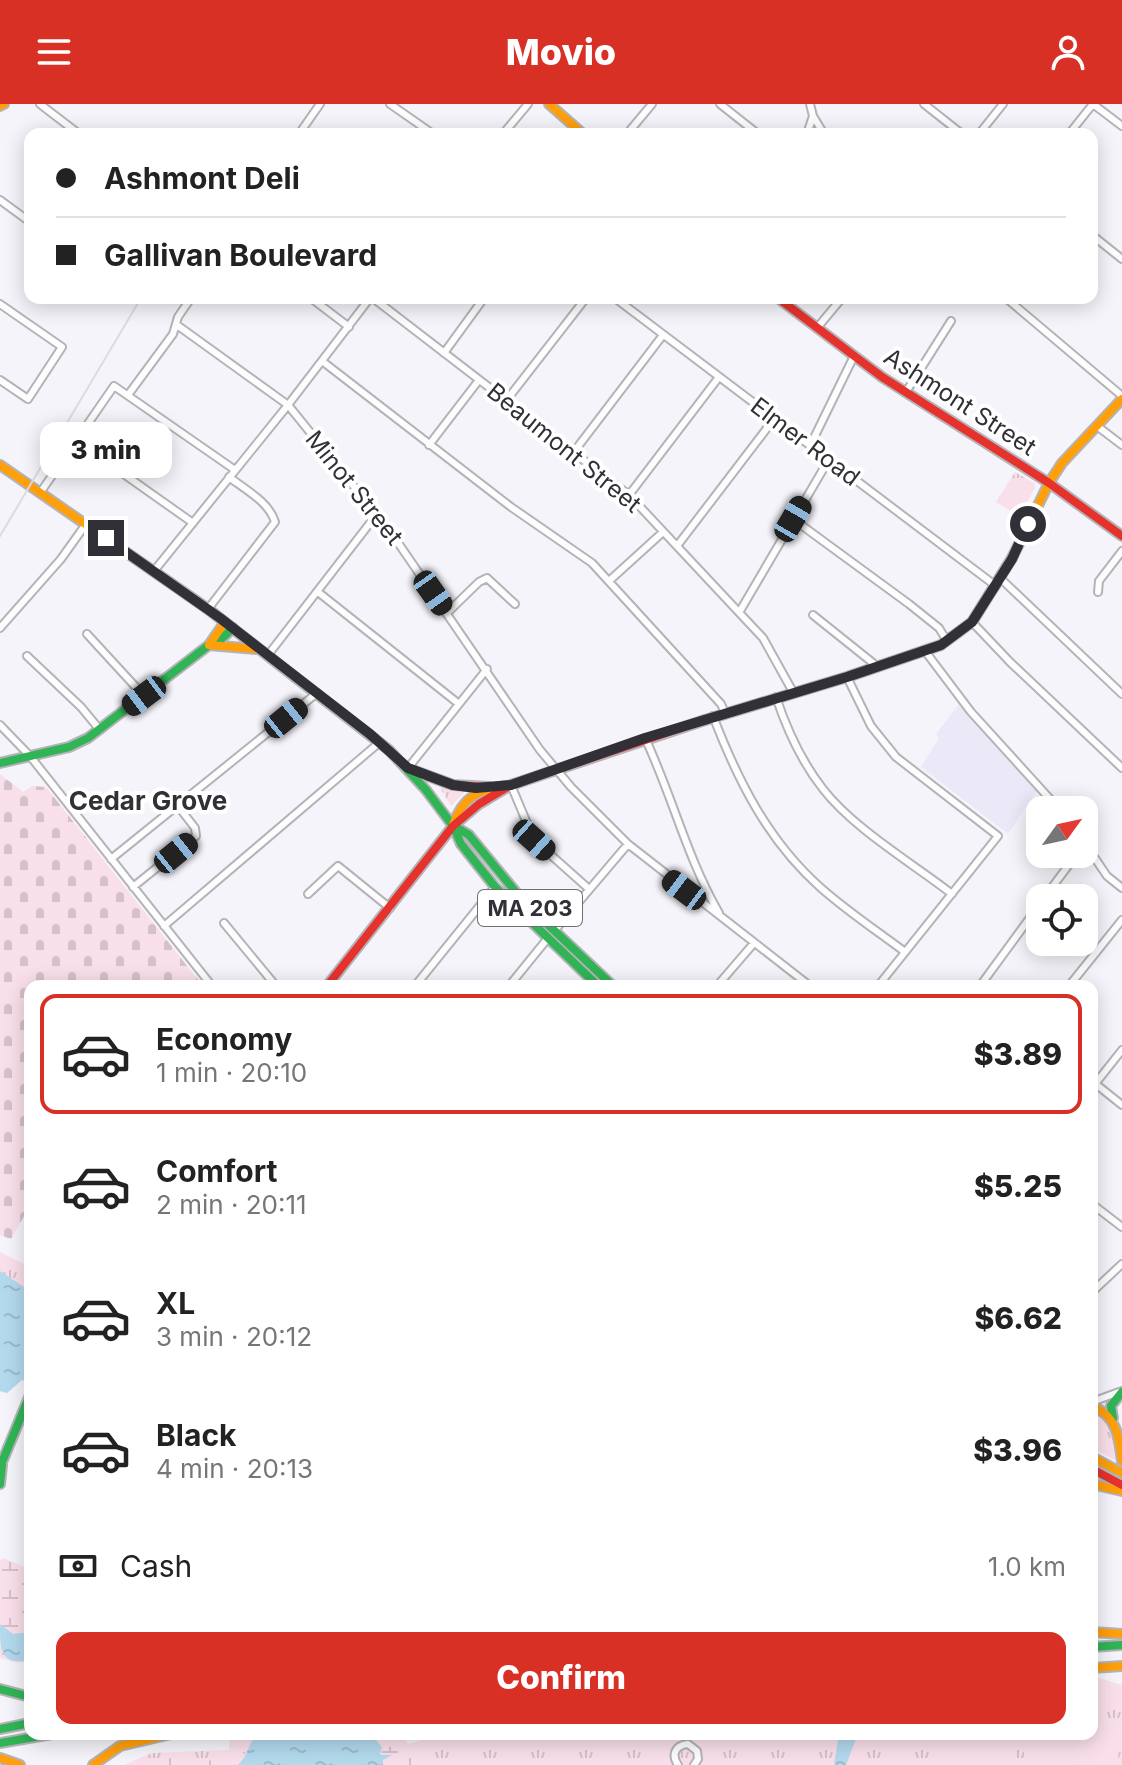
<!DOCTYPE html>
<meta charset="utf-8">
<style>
:root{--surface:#fff;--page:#f2f2f2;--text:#222;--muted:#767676;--line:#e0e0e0;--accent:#d93025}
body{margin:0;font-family:Inter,sans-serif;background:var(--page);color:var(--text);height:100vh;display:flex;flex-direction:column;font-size:30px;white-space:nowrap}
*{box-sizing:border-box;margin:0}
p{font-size:26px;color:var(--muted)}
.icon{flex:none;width:44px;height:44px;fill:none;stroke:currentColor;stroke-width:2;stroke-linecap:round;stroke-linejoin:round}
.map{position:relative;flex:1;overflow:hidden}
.drawer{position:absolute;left:24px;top:876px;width:1074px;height:760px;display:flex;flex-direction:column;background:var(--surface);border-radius:16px;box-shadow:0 4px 20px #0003}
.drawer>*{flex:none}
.banner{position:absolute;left:24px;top:24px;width:1074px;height:176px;border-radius:16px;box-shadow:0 4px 20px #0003;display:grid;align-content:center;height:176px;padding:0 32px;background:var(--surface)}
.needle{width:52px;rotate:57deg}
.controls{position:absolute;left:1026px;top:692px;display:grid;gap:16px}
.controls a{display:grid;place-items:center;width:72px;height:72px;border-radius:16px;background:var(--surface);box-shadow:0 4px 20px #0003;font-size:40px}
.end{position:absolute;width:36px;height:36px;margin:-18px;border:10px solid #313036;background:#fff;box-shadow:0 0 0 4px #fff}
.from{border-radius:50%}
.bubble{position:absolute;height:56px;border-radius:16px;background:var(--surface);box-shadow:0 4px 20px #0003;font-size:26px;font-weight:800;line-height:56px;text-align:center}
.car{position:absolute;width:24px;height:48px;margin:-24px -12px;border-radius:10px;box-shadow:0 0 6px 2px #0007;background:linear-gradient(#222 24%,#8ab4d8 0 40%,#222 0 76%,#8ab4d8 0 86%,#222 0)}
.banner b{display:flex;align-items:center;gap:28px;height:76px;font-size:30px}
.banner b+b{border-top:2px solid var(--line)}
.banner i{width:20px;height:20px;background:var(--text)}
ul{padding:14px 0 0;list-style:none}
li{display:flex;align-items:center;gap:24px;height:120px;margin:0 16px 12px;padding:0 16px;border:4px solid transparent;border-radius:16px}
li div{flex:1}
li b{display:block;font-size:30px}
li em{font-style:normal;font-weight:800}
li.selected{border-color:var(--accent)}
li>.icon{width:72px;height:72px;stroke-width:1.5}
.pay{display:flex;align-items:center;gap:20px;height:88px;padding:0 32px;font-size:30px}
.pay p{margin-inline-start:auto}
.button{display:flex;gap:16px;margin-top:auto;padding:16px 32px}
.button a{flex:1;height:92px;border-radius:16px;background:var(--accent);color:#fff;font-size:32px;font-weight:800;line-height:92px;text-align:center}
header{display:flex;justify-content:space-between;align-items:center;height:104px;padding:0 32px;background:var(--accent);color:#fff;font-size:36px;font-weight:800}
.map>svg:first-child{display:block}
.built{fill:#ebe9f7}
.grass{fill:url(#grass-tufts)}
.wetland{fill:url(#wetland-marsh)}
.cemetery{fill:url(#cemetery-stones)}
.garden{fill:#f9dfea}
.water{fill:url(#water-ripples)}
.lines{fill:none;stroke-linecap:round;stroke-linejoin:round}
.street-casing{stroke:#b3b3b8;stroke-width:10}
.fast-casing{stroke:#b3b3b8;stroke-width:12}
.slow-casing{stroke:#b3b3b8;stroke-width:12}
.jam-casing{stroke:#b3b3b8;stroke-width:12}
.street{stroke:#fdfdfe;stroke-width:6}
.fast{stroke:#30b455;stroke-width:8}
.slow{stroke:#ff9f0a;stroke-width:8}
.jam{stroke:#e5322d;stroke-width:8}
.tram{stroke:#dcdcde;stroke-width:2}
.route{stroke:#313036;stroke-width:10}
.labels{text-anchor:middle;stroke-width:8;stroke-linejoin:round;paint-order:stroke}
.shield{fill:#fff;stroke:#6f6e72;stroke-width:2}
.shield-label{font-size:22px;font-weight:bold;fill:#313036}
.street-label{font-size:24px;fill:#313036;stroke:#fff}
.neighbourhood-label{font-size:26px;font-weight:bold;fill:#313036;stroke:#fff}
</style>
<header><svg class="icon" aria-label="menu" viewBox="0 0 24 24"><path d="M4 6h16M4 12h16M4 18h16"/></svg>Movio<svg class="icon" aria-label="person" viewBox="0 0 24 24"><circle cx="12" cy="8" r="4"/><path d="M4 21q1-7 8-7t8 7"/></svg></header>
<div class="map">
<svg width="1122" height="1661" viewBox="0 0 1122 1661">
<defs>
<pattern id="grass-tufts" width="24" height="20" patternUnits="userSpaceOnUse" patternTransform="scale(2)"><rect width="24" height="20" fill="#f9dfea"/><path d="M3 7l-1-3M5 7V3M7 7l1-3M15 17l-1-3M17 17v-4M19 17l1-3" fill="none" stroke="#d6c0c9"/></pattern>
<pattern id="wetland-marsh" width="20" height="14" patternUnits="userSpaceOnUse" patternTransform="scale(2)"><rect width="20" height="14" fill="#f9dfea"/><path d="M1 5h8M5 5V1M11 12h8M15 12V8" fill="none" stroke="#d6c0c9"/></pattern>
<pattern id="cemetery-stones" width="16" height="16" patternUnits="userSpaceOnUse" patternTransform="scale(2)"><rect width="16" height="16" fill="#f9dfea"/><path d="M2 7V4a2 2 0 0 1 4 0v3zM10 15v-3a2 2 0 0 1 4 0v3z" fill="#d6c0c9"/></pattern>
<pattern id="water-ripples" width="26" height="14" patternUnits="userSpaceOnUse" patternTransform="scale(2)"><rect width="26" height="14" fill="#b3d9ed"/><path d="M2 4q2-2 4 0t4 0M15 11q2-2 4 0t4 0" fill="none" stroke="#9abbcc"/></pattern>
</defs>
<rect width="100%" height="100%" fill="#f4f4fa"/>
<path class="built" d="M959 600 1010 659 1038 685 1008 730 921 663 939 634 936 630Z"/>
<path class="grass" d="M1015 368 1034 379 1035 384 1019 412 996 398Z
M443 682 464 687V689L451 702 440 684Z
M0 1148 30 1163V1279L22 1276 7 1289 0 1287Z
M1092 1308 1105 1312 1113 1330 1119 1358 1092 1344Z
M1092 1572 1122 1581V1661H124L152 1649 229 1646 230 1630H402L408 1640 446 1630H1092Z"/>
<path class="wetland" d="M3 1454 30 1465V1556L17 1559 0 1554V1457Z
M255 1630 253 1661H147L177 1651 214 1657 241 1653 247 1647Z
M371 1630 382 1642 397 1643 415 1639 419 1649 418 1661H369Z"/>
<path class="cemetery" d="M0 670 23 688 32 682 46 683 203 882H30V1102L11 1135 0 1131Z"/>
<path class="garden" d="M1116 1618 1119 1661H1078L1077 1630H1092V1619Z
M936 1630H1016V1661H936Z
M1074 1645 1075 1661H1024V1648Z"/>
<path class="water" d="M0 1167 30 1187V1279L22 1276 7 1289 0 1287Z
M0 1520 13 1530 30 1528V1556C0 1562 0 1546 0 1520Z
M255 1630H371L382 1643 380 1651H392L383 1656V1661H238L244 1654Z
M839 1630H858L846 1661H834Z"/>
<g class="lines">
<g class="street-casing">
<path id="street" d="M40 0 79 30
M390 0 433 30
M720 0 758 30
M810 0 813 12 824 30
M924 0 962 30
M299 30 320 0
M503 30 528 0
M627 30 652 0
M807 30 813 12
M979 30 1003 0
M1069 30 1093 0 1122 22
M0 96 30 118
M1092 131 1122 155
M311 194 349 223
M373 194 629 391 763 534 793 588
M615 194 996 482
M1006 194 1122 292
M0 200 62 243 28 295 0 276
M177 221 288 301 390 427 540 646 571 683 628 740 810 882
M817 224 842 194
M444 249 484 194
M322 257 511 403 592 459 721 600 725 609
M906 288 951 217
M128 291 173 230 178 213 191 194
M506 297 586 194
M1097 322 1122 341
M77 337 193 419
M429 341 479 276
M810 342 854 252
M573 349 663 231
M40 389 114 282 235 366
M629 391 719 273
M793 415 909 500 939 524 947 537
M677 442 774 315
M154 467 288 301 370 194
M1000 474 1122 590
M609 477 663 428
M318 488 459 600
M1098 488 1099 477 1122 447
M208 505 275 418C269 398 246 386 229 373
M740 507 828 357
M447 509 479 478 487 474 515 500
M813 511 878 563
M972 518 1010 558 1122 664
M0 524 61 455 86 420
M87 530 144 592
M925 547 971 608 1060 706
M268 551 377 410
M27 552 81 603 100 626
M847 573 871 622 896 653 998 732 878 882
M776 593C787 626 801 657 823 685 853 724 912 759 952 790
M713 612C738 677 768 737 821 784 847 807 877 827 905 848
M0 621 30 652 212 882
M645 634C672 691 687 754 719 809
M408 664 487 565
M511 681 534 736 589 785
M1084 738 1107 772 1122 784
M111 755 317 589
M133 783 196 732 195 724 178 702
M308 790 338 762 390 804
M1044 794 1077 750
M224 819 276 882
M164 822 380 638
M555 826 628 740
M415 882 495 783
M509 882 548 834
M717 882 754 839
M980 882 1040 800
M1069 882 1122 816
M1092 977 1122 1001
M1095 980 1122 946
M1092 1100 1122 1123
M1092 1188 1122 1160
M1092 1298 1119 1288
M678 1661C671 1651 675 1641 688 1640L697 1647 698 1655 694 1661"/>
</g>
<g class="fast-casing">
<path id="fast" d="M295 573 389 646 426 686 453 722 461 740 495 783 598 882
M705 616 847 573 941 541 972 518 1012 454
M0 659 69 643 88 634 209 541 218 538 233 524
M454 722 469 731 524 798 613 882
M1113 1314 1111 1302 1122 1288
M0 1363 30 1291
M0 1380 2 1361
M1092 1543 1122 1541
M0 1585 30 1593
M0 1625 30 1619
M0 1639 52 1630"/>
</g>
<g class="slow-casing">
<path id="slow" d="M549 0 583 30
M0 2 4 0
M0 361 208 505 295 573
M1012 454 1049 379 1062 359 1122 295
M209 541 225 518
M209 541 256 545
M453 721C463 693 478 685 507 682
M1092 1302C1117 1312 1119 1333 1122 1357
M1092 1353 1122 1369
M1092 1380 1122 1387
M1092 1528 1122 1530
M1092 1564 1122 1562
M0 1654 20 1661
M93 1661 120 1642 171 1630"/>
</g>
<g class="jam-casing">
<path id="jam" d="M778 194 882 273 1049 379 1122 432
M412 666 453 681 489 683
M453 722 479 700 511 681 705 616
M327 882 453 722
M1092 1365 1122 1381"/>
</g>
<use href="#street" class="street"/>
<use href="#fast" class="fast"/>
<use href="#slow" class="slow"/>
<use href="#jam" class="jam"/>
<path class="tram" d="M0 432 141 194"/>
</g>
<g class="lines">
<path class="route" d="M106 434 220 514 370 630 408 664 453 681 476 684 511 681 645 634 847 573 941 541 972 518 1012 455 1028 420"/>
</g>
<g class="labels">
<rect class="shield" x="478" y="786" width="104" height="36" rx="6"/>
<g class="shield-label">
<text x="530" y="812">MA 203</text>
</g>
<g class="street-label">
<text transform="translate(960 298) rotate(33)" y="8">Ashmont Street</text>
<text transform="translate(805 338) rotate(37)" y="8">Elmer Road</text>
<text transform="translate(564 344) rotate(39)" y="8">Beaumont Street</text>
<text transform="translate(354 384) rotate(51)" y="8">Minot Street</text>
</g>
<g class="neighbourhood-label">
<text x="148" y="706">Cedar Grove</text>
</g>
</g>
</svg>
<div class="controls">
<a><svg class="needle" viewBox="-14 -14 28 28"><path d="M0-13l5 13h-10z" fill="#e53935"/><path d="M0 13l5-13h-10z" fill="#767676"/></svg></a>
<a><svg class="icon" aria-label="locate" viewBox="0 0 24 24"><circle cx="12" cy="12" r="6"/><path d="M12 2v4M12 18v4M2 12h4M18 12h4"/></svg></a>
</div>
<i class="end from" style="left:1028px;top:420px"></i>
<i class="end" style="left:106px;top:434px"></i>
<div class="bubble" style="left:40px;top:318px;width:132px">3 min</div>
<i class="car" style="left:793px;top:415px;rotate:30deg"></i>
<i class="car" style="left:433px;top:489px;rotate:145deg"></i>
<i class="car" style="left:144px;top:592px;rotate:233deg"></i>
<i class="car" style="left:286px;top:614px;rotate:51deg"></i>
<i class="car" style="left:534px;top:736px;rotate:132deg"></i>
<i class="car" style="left:176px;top:749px;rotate:51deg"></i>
<i class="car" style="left:684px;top:786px;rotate:307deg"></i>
<div class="banner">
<b><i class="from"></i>Ashmont Deli</b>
<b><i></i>Gallivan Boulevard</b>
</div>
<section class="drawer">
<ul>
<li class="selected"><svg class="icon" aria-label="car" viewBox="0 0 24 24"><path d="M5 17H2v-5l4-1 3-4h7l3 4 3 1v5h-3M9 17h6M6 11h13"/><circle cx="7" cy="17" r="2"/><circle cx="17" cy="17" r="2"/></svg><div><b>Economy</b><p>1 min · 20:10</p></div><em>$3.89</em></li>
<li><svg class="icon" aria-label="car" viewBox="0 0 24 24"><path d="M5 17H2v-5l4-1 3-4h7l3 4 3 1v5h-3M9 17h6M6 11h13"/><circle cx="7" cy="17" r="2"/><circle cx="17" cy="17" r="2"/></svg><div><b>Comfort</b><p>2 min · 20:11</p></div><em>$5.25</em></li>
<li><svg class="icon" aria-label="car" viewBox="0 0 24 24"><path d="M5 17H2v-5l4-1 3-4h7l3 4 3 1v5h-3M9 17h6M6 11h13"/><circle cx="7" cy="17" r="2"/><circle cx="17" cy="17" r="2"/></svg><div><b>XL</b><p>3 min · 20:12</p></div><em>$6.62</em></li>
<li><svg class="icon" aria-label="car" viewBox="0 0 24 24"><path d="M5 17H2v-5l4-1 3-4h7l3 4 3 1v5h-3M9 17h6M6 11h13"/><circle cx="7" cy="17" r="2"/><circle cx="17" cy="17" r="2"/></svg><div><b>Black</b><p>4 min · 20:13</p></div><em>$3.96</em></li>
</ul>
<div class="pay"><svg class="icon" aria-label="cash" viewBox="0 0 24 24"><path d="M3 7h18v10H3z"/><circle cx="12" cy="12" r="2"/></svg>Cash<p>1.0 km</p></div>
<div class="button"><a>Confirm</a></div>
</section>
</div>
